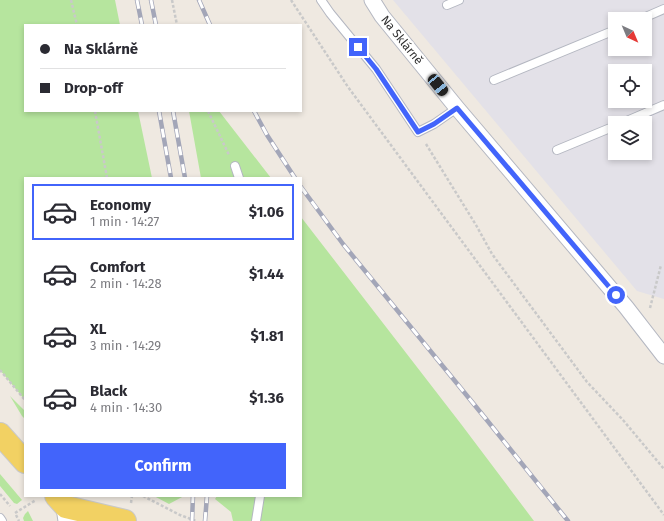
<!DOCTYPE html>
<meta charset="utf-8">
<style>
:root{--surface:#fff;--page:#f2f2f3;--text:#2b2b33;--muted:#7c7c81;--line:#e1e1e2;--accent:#4264fb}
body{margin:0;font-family:"Fira Sans",sans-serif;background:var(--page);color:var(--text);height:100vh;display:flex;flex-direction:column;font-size:15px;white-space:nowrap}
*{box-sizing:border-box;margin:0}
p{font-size:13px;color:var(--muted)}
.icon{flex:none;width:22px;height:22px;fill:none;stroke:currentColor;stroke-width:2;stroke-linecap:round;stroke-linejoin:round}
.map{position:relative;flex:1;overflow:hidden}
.side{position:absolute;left:24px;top:177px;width:278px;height:320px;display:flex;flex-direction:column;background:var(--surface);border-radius:0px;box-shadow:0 2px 6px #0003}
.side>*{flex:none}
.banner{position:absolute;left:24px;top:24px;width:278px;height:88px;border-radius:0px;box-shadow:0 2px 6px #0003;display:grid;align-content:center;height:88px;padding:0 16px;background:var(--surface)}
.needle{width:26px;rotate:136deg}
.fabs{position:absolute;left:608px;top:12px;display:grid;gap:8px}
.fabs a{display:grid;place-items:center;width:44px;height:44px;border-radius:0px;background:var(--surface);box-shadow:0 2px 6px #0003;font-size:20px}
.end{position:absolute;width:18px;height:18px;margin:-9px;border:5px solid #4264fb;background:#fff;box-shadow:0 0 0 2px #fff}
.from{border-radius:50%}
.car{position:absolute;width:12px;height:24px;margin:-12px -6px;border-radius:5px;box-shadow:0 0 3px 1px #0007;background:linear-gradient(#222 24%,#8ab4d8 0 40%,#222 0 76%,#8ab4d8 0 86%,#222 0)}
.banner b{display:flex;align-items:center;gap:14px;height:38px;font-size:15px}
.banner b+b{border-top:1px solid var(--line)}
.banner i{width:10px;height:10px;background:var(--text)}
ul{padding:7px 0 0;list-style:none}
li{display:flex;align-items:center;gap:12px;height:56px;margin:0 8px 6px;padding:0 8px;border:2px solid transparent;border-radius:0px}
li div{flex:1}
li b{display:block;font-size:15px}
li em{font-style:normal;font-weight:700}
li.on{border-color:var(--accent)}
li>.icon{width:36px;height:36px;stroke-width:1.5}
.cta{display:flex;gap:8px;margin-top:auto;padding:8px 16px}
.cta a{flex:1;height:46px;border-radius:0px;background:var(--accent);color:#fff;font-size:16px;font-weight:700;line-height:46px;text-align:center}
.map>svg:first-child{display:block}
.industrial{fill:#e3e1e8;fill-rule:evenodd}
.green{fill:#b6e59e}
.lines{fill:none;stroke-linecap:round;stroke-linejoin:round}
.service-casing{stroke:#b4b7c1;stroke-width:10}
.minor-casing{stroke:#b4b7c1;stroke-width:17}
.tertiary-casing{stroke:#b4b7c1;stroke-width:21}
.primary-casing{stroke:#c9c9c9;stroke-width:24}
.path{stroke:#c9c9c9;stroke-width:2.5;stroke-dasharray:3 2;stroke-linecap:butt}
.service{stroke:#fff;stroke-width:8}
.minor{stroke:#fff;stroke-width:15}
.tertiary{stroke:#fff;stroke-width:19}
.primary{stroke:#f2d163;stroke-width:22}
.rail-casing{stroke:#a3a6b8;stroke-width:4.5}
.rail{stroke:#fff;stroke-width:3;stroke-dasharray:9;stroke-linecap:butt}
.route{stroke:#4264fb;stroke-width:5}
.labels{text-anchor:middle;stroke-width:4;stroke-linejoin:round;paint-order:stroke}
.street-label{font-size:12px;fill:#2e2e2e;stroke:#fff}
</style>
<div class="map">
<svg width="664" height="521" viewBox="0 0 664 521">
<rect width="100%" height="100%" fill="#efe9e1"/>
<path class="industrial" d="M393 0H664V299L637 291ZM615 19H645V49H615ZM615 71H645V101H615ZM615 123H645V153H615Z"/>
<path class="green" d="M0 0H115L120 25H25V111H138L152 178H25V400L0 370Z
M189 111H219L271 178H201Z
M301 217 461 424 534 521H233L231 512 215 499 217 496H301Z
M10 396 25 411V419L22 416Z
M0 474 22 500 17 504 14 503 0 486Z
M154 496H184L169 504Z
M28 511 33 521H24L23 518 25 514Z"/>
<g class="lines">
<g class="service-casing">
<path id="service" d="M321 0 330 13 376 69 418 132 434 124 457 108
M447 5 459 0
M641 19 664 9
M494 80 615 30
M622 123 664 105
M557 150 615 126
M235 166 239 178
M0 518 2 521
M256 521 260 496"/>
</g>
<g class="minor-casing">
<path id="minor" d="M372 0 382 16 457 108 626 307 664 356"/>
</g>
<g class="tertiary-casing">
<path id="tertiary" d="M66 507 68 521"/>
</g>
<g class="primary-casing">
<path id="primary" d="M0 434 25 462
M56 496 66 507 125 521"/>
</g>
<path class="path" d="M71 0 77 25
M172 0 177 25
M291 0 348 87 664 515
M95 111 107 178
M208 111 229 155
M426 144 476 225 492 254 587 382 623 420 664 469
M650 308 661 265
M0 370 25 400
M0 494 10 506
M143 496 180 515 196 521
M131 503 132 496
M15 513 36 500
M16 515 19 521"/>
<use href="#service" class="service"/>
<use href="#minor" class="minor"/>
<use href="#tertiary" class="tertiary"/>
<use href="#primary" class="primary"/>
<g class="rail-casing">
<path id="rail" d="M137 0 142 25
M151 0 156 25
M199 0 210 25
M159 111 171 178
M173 111 185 178
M254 111 267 135 295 178
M301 187 343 244 486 419 568 521
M192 521 193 496
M205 521 207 496"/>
</g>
<use href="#rail" class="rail"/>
</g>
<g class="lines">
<path class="route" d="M358 47 376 69 418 132 434 124 457 108 616 295"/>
</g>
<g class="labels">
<g class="street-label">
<text transform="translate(402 40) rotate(51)" y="4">Na Sklárně</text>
</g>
</g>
</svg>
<div class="fabs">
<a><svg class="needle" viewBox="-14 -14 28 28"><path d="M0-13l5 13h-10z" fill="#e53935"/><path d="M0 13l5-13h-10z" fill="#7c7c81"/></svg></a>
<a><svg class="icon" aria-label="locate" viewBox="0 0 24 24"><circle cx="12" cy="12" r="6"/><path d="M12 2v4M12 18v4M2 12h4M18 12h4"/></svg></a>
<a><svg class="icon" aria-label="layers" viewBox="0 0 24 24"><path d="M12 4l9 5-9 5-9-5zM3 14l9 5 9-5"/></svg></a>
</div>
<i class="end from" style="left:616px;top:295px"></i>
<i class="end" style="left:358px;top:47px"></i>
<i class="car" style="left:438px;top:85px;rotate:141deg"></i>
<div class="banner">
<b><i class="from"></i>Na Sklárně</b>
<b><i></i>Drop-off</b>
</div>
<section class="side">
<ul>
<li class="on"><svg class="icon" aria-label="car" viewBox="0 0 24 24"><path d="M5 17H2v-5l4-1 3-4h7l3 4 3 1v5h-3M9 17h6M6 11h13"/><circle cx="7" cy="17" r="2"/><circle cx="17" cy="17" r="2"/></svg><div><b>Economy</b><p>1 min · 14:27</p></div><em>$1.06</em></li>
<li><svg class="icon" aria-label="car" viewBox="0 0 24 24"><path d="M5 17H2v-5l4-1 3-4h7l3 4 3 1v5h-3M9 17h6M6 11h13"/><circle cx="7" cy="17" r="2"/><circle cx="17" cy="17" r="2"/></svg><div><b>Comfort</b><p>2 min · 14:28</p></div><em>$1.44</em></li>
<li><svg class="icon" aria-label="car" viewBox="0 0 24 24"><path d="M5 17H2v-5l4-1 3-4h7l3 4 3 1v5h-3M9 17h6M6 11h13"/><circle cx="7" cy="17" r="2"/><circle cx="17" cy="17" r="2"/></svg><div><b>XL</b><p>3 min · 14:29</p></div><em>$1.81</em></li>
<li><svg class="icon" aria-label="car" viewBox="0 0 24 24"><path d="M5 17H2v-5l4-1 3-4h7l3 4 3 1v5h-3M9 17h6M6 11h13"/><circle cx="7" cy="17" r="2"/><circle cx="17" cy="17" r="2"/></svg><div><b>Black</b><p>4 min · 14:30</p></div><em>$1.36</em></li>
</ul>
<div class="cta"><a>Confirm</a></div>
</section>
</div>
